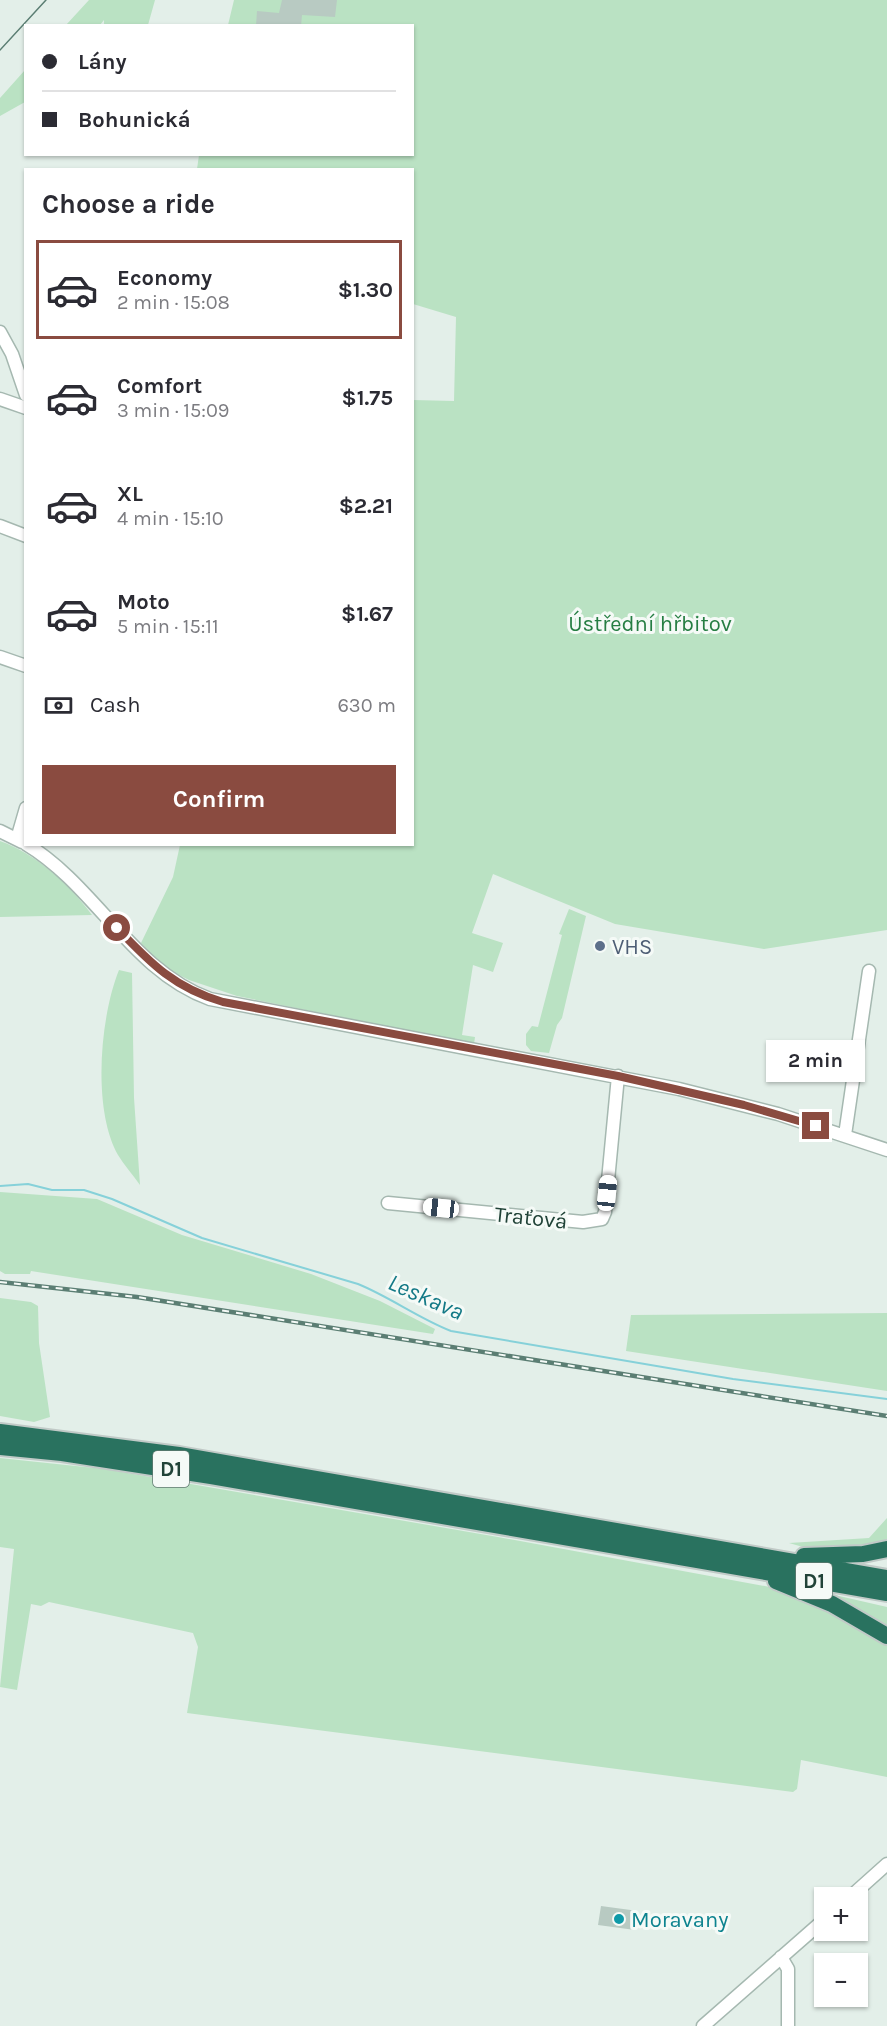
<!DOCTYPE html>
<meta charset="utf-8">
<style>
:root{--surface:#fff;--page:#f7f7f7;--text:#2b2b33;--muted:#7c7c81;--line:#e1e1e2;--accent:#8a4b40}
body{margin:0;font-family:Karla,sans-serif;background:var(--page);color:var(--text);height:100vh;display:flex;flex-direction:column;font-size:22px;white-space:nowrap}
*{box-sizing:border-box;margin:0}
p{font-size:20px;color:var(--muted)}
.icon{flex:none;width:33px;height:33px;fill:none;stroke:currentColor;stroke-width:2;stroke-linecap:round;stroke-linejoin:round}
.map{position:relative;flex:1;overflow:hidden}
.side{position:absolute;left:24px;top:168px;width:390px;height:678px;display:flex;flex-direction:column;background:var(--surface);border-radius:0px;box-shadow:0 2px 4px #0004}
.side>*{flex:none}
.hud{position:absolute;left:24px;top:24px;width:390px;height:132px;border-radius:0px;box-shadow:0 2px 4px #0004;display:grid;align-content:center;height:132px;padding:0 18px;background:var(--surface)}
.buttons{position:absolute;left:814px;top:1887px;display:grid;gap:12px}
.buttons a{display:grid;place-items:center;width:54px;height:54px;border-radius:0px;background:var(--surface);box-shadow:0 2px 4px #0004;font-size:30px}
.end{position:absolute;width:27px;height:27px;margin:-14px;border:8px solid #8a4b40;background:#fff;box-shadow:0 0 0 3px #fff}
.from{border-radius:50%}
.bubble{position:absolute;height:42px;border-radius:0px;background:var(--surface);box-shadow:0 2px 4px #0004;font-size:20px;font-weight:700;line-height:42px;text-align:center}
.car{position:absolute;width:18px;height:36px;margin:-18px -9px;border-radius:8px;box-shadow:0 0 4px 2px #0007;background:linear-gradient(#fff 24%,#345 0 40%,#fff 0 76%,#345 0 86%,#fff 0)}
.hud b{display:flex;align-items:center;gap:21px;height:57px;font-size:22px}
.hud b+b{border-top:2px solid var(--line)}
.hud i{width:15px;height:15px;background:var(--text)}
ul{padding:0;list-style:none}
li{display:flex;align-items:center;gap:18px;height:99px;margin:0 12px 9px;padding:0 6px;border:3px solid transparent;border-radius:0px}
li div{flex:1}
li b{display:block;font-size:22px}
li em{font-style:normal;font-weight:700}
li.current{border-color:var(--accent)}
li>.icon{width:54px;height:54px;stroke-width:1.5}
h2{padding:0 18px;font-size:27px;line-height:72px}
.pay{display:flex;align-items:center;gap:15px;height:66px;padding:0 18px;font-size:22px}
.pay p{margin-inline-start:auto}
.action{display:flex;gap:12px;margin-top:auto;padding:12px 18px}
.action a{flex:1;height:69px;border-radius:0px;background:var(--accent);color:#fff;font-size:24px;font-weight:700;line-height:69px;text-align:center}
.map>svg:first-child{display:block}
.green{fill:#bae2c3}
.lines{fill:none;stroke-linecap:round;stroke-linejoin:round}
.stream{stroke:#86d1d9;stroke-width:2}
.building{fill:#b8cac2}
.minor-casing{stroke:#a5b8b0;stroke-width:15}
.highway-casing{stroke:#c1cac7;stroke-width:20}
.minor{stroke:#fff;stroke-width:12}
.highway{stroke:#29725f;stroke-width:16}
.tram{stroke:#5b7e73;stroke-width:1.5}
.rail-casing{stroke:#5b7e73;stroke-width:4.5}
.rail{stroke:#f5faf7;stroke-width:2;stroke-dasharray:7;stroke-linecap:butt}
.route{stroke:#8a4b40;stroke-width:8}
.service-dot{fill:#5c6f8a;stroke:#f5faf7;stroke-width:2}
.culture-dot{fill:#0f9aa8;stroke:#f5faf7;stroke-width:2}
.labels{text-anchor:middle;stroke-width:6;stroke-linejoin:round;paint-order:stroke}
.shield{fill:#f5faf7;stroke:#617a71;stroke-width:1.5}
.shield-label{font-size:21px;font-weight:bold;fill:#214338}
.park-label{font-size:22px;fill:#267e43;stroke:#f5faf7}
.service-label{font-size:22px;fill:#4e5e75;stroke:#f5faf7;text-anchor:start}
.street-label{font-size:22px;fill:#214338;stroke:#f5faf7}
.culture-label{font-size:22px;fill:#0d838f;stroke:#f5faf7;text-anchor:start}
.water-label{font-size:24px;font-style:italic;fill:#137986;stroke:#f5faf7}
</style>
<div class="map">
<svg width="887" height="2026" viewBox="0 0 887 2026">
<rect width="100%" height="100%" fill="#e3efe9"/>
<path class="green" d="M89 0H155L148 25H104V20L100 25H66Z
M234 0H887V930L764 949 615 924 493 874 472 933 503 943 493 972 473 965 462 1035 475 1037 474 1044 237 996 189 980 165 968 141 943 173 877 180 845 412 844 413 400 454 401 456 317 413 304 412 170 197 169 199 155 412 154V26L228 25Z
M25 70V102L0 116V98Z
M0 841C35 853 70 885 92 915L0 917Z
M569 909 586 916 562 1018 557 1025 549 1053 531 1051 526 1045V1034L532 1026 538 1027 562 935 559 934Z
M119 970 132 973 134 1098 140 1185C133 1175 124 1165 118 1155 92 1109 100 1017 119 970Z
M0 1192 97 1199 182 1235 311 1274 380 1301 435 1329 433 1334 31 1271 30 1274H5L0 1271Z
M0 1298 31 1302 38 1306 39 1343 50 1417 34 1422 0 1416Z
M887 1313V1391L626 1351 631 1315Z
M0 1458 104 1469 498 1537 770 1587 836 1611 887 1642V1777L801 1760 797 1789 793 1792 187 1713 198 1647 193 1633 49 1602 41 1606 31 1604 17 1690 0 1687 14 1549 0 1547Z
M887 1518V1541L817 1551 789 1543 869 1538Z
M826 1593 887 1607V1625Z"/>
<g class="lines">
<path class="stream" d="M0 1186 28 1184 52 1190H84L112 1199 202 1238 358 1284C390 1297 418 1318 451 1331L733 1379 887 1399"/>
</g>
<path class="building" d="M282 0H337L335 17 302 15 301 26H256L257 11 279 13Z
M601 1906 638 1911 635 1930 598 1925Z"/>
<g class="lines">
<g class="minor-casing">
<path id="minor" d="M0 332 12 354 26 395
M0 399 26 408
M0 526 26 536
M0 657 26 666
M0 831 22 842
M17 839 26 808
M26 844C96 886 132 971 210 999L679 1089 778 1114 887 1150
M845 1135 869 971
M388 1203 583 1222 602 1219 605 1212 618 1076
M849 1898 887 1864
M781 1957 788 1969V2026
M703 2026 825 1919"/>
</g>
<g class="highway-casing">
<path id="highway" d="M0 1432 179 1455 887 1578
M0 1447 62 1453 211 1476 887 1593
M804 1556 863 1554 887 1549
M776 1581 832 1604 887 1636"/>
</g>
<use href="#minor" class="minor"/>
<use href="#highway" class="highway"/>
<path class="tram" d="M0 50 46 0"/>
<g class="rail-casing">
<path id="rail" d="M0 1282 137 1297 887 1416"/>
</g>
<use href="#rail" class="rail"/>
</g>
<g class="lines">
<path class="route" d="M117 928C151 964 175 988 223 1002L618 1076 744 1105 816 1126"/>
</g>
<circle class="service-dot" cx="600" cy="946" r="6"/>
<circle class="culture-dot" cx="619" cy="1919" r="6"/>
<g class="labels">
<g class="shield">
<rect x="153" y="1451" width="36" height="36" rx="4.5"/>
<rect x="796" y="1563" width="36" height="36" rx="4.5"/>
</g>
<g class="shield-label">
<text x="171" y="1476">D1</text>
<text x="814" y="1588">D1</text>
</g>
<g class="park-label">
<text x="650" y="631">Ústřední hřbitov</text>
</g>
<g class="service-label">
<text x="612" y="954">VHS</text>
</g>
<g class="street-label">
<text transform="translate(531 1217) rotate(6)" y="8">Traťová</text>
</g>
<g class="culture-label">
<text x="631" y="1927">Moravany</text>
</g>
<g class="water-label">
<text transform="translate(426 1297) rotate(24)" y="8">Leskava</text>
</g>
</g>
</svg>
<div class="buttons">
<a>+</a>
<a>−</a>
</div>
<i class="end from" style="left:117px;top:928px"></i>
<i class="end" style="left:816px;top:1126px"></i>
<div class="bubble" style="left:766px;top:1040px;width:99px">2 min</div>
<i class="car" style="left:607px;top:1193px;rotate:6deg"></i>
<i class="car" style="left:441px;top:1208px;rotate:276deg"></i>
<div class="hud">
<b><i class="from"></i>Lány</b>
<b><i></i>Bohunická</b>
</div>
<section class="side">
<h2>Choose a ride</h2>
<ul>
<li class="current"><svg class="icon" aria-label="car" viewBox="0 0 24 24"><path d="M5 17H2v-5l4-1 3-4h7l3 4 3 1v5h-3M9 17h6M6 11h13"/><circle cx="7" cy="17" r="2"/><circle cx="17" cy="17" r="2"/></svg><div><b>Economy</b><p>2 min · 15:08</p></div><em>$1.30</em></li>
<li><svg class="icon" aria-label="car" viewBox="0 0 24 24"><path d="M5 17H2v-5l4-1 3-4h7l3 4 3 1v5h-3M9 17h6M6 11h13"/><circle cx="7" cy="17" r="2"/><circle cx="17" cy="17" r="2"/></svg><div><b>Comfort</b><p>3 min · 15:09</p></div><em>$1.75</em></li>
<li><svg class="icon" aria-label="car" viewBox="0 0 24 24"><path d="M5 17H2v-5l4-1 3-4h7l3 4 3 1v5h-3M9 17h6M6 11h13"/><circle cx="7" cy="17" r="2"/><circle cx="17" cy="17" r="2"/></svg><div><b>XL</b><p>4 min · 15:10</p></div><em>$2.21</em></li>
<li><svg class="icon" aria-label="car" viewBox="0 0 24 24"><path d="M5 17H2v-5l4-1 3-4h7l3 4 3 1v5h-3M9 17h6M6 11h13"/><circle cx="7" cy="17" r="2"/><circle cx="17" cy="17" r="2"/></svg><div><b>Moto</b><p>5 min · 15:11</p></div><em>$1.67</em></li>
</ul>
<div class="pay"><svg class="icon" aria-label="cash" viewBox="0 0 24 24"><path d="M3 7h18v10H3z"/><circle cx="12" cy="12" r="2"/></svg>Cash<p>630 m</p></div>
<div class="action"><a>Confirm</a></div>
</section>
</div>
